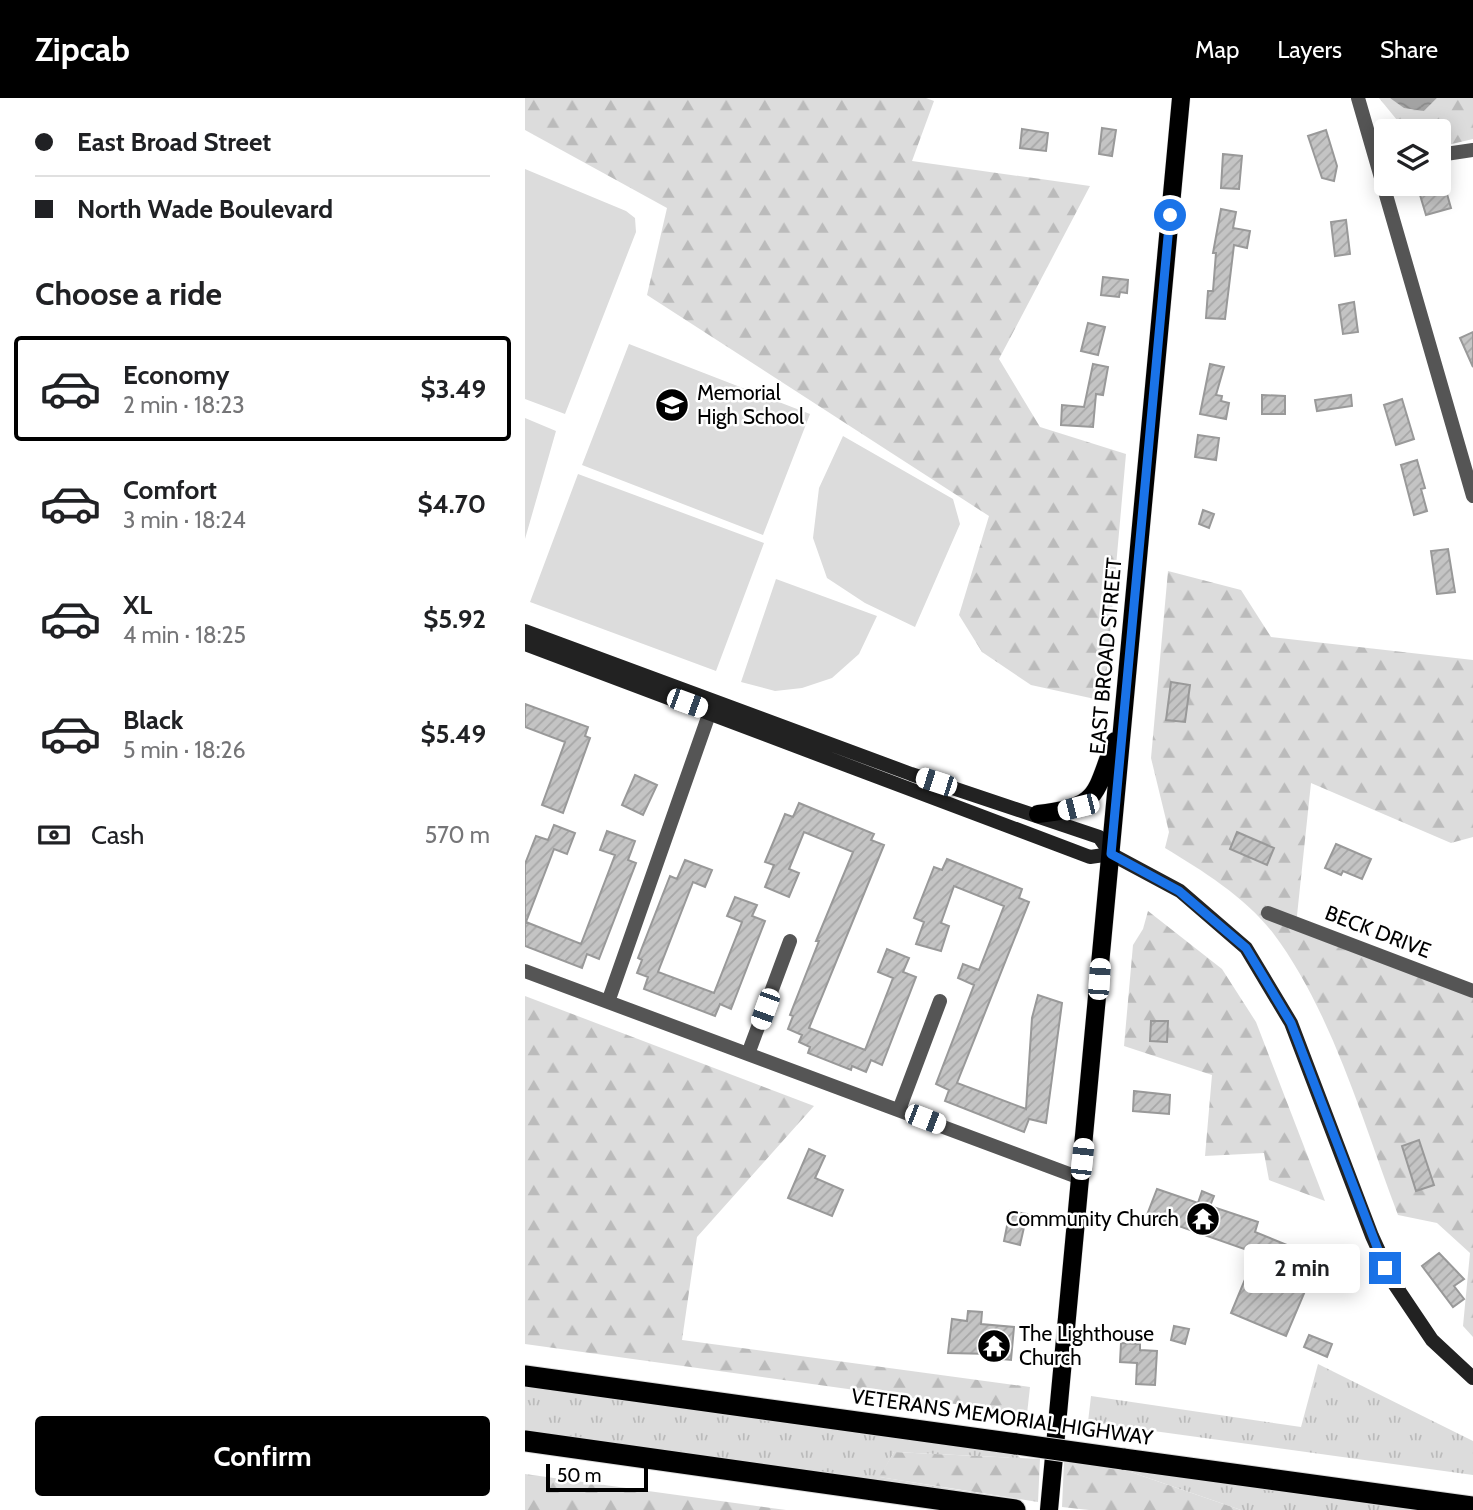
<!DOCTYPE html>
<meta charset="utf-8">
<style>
:root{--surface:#fff;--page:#f6f6f6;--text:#202124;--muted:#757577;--line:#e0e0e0;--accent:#000}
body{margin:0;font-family:Cabin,sans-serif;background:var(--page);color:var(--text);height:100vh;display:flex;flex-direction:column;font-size:26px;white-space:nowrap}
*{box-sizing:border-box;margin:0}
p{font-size:23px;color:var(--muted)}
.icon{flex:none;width:38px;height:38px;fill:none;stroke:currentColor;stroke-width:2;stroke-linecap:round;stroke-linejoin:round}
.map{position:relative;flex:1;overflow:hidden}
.details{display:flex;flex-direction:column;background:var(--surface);width:525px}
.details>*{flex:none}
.banner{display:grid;align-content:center;height:154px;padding:0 35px;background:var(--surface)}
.fabs{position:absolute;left:849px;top:21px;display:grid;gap:14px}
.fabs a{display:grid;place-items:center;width:77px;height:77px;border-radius:7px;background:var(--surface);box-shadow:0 4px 18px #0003;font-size:35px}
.scale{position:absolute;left:21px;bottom:18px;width:102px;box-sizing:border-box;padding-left:7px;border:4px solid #000;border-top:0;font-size:19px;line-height:24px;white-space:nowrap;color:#000;-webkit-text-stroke:5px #fff;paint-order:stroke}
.end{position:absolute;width:32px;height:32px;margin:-16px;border:9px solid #1a73e8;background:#fff;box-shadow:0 0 0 4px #fff}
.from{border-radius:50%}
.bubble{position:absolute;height:49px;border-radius:7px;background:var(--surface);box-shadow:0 4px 18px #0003;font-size:23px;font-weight:800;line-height:49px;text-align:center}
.car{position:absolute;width:21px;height:42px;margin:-21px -10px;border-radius:9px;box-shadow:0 0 5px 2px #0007;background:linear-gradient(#fff 24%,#345 0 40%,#fff 0 76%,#345 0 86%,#fff 0)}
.banner b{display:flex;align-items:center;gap:24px;height:66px;font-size:26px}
.banner b+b{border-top:2px solid var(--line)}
.banner i{width:18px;height:18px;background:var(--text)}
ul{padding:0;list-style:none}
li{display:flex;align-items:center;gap:21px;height:105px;margin:0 14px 10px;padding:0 21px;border:4px solid transparent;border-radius:7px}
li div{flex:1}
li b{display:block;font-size:26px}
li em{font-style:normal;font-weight:800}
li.selected{border-color:var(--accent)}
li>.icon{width:63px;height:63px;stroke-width:1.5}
h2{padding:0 35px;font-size:32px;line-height:84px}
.pay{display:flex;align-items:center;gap:18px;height:77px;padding:0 35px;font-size:26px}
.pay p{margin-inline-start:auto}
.cta{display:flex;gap:14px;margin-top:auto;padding:14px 35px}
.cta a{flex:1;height:80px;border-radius:7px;background:var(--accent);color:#fff;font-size:28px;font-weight:800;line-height:80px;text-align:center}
header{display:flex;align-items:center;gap:42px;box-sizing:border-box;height:98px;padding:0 35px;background:var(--accent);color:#fff}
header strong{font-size:33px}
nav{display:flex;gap:38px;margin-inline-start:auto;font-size:24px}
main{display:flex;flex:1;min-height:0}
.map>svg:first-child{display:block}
.grass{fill:url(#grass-tufts)}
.forest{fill:url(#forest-firs)}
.green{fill:#dcdcdc}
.water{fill:url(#water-waves)}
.building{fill:url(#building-hatch);stroke:#999;stroke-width:2}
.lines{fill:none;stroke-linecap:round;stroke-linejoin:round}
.primary-casing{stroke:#dbdbdb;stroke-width:19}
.motorway-casing{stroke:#dbdbdb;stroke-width:23}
.minor{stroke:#555;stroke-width:14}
.tertiary{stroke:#555;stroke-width:14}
.secondary{stroke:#222;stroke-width:14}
.primary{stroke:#000;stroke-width:18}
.motorway{stroke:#000;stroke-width:21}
.motorway-bridge-casing{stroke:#dbdbdb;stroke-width:23;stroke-linecap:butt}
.motorway-bridge{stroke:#000;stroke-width:21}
.route{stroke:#1a73e8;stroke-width:9}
.labels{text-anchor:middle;stroke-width:5;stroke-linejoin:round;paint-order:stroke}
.poi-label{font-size:21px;fill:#000;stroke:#fff;text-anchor:start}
.street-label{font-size:21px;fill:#000;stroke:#fff}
</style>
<header>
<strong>Zipcab</strong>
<nav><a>Map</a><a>Layers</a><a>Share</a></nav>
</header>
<main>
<section class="details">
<div class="banner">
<b><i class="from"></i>East Broad Street</b>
<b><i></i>North Wade Boulevard</b>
</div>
<h2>Choose a ride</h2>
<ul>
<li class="selected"><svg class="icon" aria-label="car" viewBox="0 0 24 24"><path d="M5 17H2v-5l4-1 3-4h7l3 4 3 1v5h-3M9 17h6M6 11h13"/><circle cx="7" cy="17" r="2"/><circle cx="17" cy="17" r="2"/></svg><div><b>Economy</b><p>2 min · 18:23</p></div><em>$3.49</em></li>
<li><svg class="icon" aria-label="car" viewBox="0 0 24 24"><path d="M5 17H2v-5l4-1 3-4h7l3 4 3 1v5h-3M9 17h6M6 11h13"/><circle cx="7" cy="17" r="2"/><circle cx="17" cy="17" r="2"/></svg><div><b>Comfort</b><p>3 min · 18:24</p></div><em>$4.70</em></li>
<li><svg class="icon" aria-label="car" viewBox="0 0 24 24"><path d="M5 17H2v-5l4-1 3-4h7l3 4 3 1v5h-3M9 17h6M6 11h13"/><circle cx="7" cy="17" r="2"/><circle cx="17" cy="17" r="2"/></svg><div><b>XL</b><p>4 min · 18:25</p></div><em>$5.92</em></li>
<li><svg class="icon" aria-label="car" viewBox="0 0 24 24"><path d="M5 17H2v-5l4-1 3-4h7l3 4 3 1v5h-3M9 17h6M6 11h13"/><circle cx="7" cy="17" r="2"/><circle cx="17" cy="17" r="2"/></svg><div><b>Black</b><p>5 min · 18:26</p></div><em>$5.49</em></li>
</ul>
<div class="pay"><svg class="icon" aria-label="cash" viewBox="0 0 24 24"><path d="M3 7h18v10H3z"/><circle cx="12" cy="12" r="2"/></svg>Cash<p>570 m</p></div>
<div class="cta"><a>Confirm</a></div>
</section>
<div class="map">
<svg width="948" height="1412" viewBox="0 0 948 1412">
<defs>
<pattern id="grass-tufts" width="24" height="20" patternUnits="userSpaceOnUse" patternTransform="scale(1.75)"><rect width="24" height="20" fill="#dcdcdc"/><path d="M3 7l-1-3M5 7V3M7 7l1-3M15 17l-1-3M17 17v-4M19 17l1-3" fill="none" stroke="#bbb"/></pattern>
<pattern id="forest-firs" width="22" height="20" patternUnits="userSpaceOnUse" patternTransform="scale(1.75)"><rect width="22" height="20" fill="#dcdcdc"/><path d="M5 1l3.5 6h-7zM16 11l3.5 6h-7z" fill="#bbb"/></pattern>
<pattern id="water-waves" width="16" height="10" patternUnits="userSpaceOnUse" patternTransform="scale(1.75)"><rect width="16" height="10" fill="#a3a3a3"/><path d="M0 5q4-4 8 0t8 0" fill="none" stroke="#8b8b8b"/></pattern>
<pattern id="building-hatch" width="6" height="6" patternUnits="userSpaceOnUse" patternTransform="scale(1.75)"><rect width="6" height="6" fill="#c4c4c4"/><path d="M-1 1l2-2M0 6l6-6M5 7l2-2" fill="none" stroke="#a7a7a7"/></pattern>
</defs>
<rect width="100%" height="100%" fill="#fff"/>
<path class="grass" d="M793 1266 948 1343V1377L563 1324 566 1298 776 1329Z
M0 1286 490 1353 495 1360 369 1354 355 1379 478 1399 476 1403 0 1337Z
M597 1371 892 1412H716Z"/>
<path class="forest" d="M0 0H401L409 3 387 63 565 88 474 261 515 329 601 356 579 603 506 587 457 554 434 517 464 418 122 197 142 110 0 32Z
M854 0H865L899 13 912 0H948V41L914 49V33H881Z
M643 473 716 492 746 539 948 562V739L926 745 786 685 771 827 948 893V1239L938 1228 945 1155 912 1125 873 1117C838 1025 808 915 748 835 720 799 678 773 640 750L644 734 626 660Z
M623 813 697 871 731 924 800 1103 744 1082 739 1055 680 1058 687 977 599 948 608 847 618 831Z
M0 898 289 1008 172 1139 157 1242 505 1289 502 1316 0 1246Z
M369 1354 515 1361 513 1404 354 1379Z
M539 1364 597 1371 716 1412H564L537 1409Z
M0 1376 261 1412H0Z"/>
<path class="green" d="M0 71 101 113 110 120 111 134 40 316 0 301Z
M104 246 285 316 238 437 57 367Z
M0 320 31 333 0 441Z
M318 338 428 401 435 426 390 529 340 505 302 480 288 440 294 390Z
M53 376 239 445 191 573 5 504Z
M251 481 352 518 334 556 307 580 277 590 250 593 216 584Z"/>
<path class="water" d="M865 0H912L899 13 879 10Z"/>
<path class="building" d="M577 30 591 32 587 58 574 56Z
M497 31 523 35 521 53 495 50Z
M801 32 812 68 809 83 797 80 783 38Z
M698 56 717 58 714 91 696 90Z
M920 89 926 110 901 117 895 97Z
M696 111 711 114 708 130 725 133 722 150 709 147 700 221 681 220 683 193H688L691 155H688Z
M821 122 825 156 810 158 806 124Z
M578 179 603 182 602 195 595 194 594 199 576 197Z
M829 204 833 234 818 236 814 207Z
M563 225 580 229 573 257 556 253Z
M948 234V269L935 240Z
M568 266 583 269 578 297 571 296 568 329 536 327 537 307 559 309Z
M685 266 699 269 691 297 697 298 696 303 704 305 701 321 675 316Z
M737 297 760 298V316H737Z
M826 297 827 308 792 313 790 302Z
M877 301 889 341 871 347 859 307Z
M673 337 694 340 691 362 670 359Z
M892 362 900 390 896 391 902 413 889 417 876 367Z
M678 412 689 416 684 430 674 426Z
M923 451 930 494 912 496 906 453Z
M646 584 665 587 660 624 641 622Z
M0 606 63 629 60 638 65 640 38 715 17 707 40 644 0 629Z
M110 677 132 687 118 717 97 707Z
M274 705 349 736 346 742 359 747 284 930 340 952 368 880 353 874 362 851 384 860 378 874 391 879 357 967 346 962 341 974 327 968 326 972 283 955 285 949 274 944 277 937 263 931 268 918 265 917 294 843H291L328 754 279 734 264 771 274 775 264 799 240 789 249 767 240 764 260 716 268 719Z
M29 727 50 735 42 756 29 751 1 824 56 846 90 757 75 752 82 733 110 743 103 762 111 765 74 861 62 856 57 870 0 848V766L11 738 23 742Z
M712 734 749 750 742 767 705 751Z
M811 746 846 761 837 781 818 773 816 777 800 770Z
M422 761 497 791 494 800 504 804 432 985 501 1011 507 920 513 897 537 905 521 1025 504 1021 499 1034 420 1003 424 992 411 986 449 887 433 880 438 866 454 872 479 808 429 788 416 825 424 828 416 853 391 846 399 824 389 820 409 769 417 772Z
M160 762 187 772 180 789 168 784 133 874 189 895 217 824 202 818 210 799 232 807 227 818 240 823 206 911 195 906 190 918 119 891 123 879 112 875 117 862 113 860 145 778 152 781Z
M626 923H643L642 944 625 943Z
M609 993 645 997 644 1016 608 1013Z
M894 1042 909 1087 891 1093 877 1048Z
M284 1051 300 1058 290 1080 318 1092 307 1118 263 1100Z
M632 1091 673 1105 677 1093 689 1098 685 1108 733 1124 730 1134 794 1160 761 1238 706 1215 731 1155 622 1117Z
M485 1113 502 1116 495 1147 479 1143Z
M914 1155 939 1181 929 1188 939 1201 928 1209 897 1168Z
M443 1213 457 1214 456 1226 489 1229 486 1262 467 1260V1256L423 1255 427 1221 442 1223Z
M649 1228 664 1231 660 1246 646 1242Z
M784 1237 807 1246 802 1259 779 1249Z
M596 1245 615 1246V1252L632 1253 630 1287 611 1286 612 1265 595 1264Z"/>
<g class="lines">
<g class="primary-casing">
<path id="primary" d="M513 716C576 709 569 696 590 643
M524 1412 656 0"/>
</g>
<g class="motorway-casing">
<path id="motorway" d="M0 1278 491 1346
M0 1343 490 1412
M598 1361 948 1409"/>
</g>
<path class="minor" d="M914 57 948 52
M743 815 948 893
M0 873 555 1080
M83 904 188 605
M223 956 265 843
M374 1012 415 903"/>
<path class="tertiary" d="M833 0 948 398"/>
<path class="secondary" d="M0 533 386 676 574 739 586 756
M0 546 565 759 586 756 655 793 721 850 766 925 847 1138 868 1184 907 1242 948 1280"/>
<use href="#primary" class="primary"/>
<use href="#motorway" class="motorway"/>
<g class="motorway-bridge-casing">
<path id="motorway-bridge" d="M491 1346 598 1361"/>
</g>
<use href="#motorway-bridge" class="motorway-bridge"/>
</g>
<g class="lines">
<path class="route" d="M645 117 586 756 654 793 721 850 766 925 860 1170"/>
</g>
<defs>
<g id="school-disc" transform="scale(1.75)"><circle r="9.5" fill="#000" stroke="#fff"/><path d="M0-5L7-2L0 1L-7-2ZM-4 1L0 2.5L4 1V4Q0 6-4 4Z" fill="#fff"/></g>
<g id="temple-disc" transform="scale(1.75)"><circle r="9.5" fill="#000" stroke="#fff"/><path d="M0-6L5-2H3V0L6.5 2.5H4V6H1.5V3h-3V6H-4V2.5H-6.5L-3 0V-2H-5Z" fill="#fff"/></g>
</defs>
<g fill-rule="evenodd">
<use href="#school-disc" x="147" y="307"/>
<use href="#temple-disc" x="678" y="1121"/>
<use href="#temple-disc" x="469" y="1248"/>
</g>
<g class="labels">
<g class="poi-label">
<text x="172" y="302">Memorial<tspan x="172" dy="24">High School</tspan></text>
<text x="654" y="1128" text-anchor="end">Community Church</text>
<text x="494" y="1243">The Lighthouse<tspan x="494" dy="24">Church</tspan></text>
</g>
<g class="street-label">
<text transform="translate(581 558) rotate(-85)" y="7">EAST BROAD STREET</text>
<text transform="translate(853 834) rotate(21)" y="7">BECK DRIVE</text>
<text transform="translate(477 1319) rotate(8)" y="7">VETERANS MEMORIAL HIGHWAY</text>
</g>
</g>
</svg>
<div class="fabs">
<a><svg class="icon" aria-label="layers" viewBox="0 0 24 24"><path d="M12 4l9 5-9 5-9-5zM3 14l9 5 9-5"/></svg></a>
</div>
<div class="scale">50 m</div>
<i class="end from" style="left:645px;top:117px"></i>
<i class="end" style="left:860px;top:1170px"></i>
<div class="bubble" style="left:719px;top:1146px;width:116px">2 min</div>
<i class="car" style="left:162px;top:605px;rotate:110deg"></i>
<i class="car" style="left:411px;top:684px;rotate:288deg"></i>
<i class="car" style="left:553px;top:709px;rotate:256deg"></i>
<i class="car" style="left:574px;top:881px;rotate:4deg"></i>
<i class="car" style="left:240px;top:911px;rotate:200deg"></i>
<i class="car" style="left:400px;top:1021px;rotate:111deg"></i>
<i class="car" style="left:557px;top:1061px;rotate:6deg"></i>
</div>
</main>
